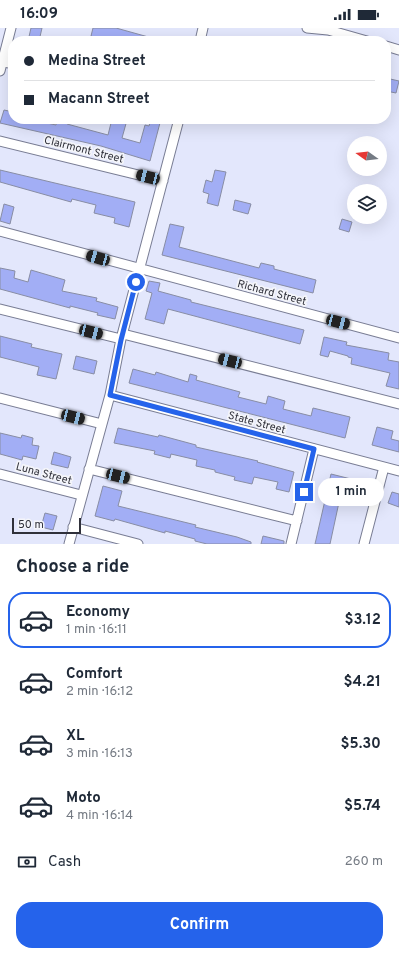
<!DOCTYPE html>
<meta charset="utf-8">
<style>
:root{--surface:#fff;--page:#f2f2f3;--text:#1f2937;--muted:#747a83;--line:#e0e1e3;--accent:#2563eb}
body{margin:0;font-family:Overpass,sans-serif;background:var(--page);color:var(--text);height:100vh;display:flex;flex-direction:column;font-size:15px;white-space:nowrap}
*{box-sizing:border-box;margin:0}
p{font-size:13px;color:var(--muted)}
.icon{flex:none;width:22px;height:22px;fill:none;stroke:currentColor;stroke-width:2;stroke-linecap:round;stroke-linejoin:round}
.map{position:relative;height:516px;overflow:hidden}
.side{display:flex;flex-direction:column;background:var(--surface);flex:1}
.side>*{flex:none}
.hud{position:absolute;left:8px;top:8px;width:383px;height:88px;border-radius:16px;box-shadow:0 4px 16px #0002;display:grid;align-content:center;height:88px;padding:0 16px;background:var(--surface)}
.needle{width:26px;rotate:284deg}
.tools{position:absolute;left:347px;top:108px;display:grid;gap:8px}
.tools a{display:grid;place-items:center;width:40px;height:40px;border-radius:50%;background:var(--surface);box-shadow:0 4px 16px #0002;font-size:20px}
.scale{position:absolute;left:12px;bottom:10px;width:69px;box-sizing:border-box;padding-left:4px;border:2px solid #2f303a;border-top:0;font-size:11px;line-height:14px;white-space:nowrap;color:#2f303a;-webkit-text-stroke:3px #f4f5fa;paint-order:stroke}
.end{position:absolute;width:18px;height:18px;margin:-9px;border:5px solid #2563eb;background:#fff;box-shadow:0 0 0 2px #fff}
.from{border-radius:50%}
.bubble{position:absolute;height:28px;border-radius:14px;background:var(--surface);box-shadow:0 4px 16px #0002;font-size:13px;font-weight:700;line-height:28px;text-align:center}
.car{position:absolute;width:12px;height:24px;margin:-12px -6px;border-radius:5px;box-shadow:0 0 3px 1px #0007;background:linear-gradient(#222 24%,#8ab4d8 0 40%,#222 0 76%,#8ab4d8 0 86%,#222 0)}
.hud b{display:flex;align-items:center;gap:14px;height:38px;font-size:15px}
.hud b+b{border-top:1px solid var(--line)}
.hud i{width:10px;height:10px;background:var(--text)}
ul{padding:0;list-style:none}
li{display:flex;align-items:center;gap:12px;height:56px;margin:0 8px 6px;padding:0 8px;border:2px solid transparent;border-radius:16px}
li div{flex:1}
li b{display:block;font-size:15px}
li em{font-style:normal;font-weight:700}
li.current{border-color:var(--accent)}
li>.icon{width:36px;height:36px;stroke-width:1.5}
h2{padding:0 16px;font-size:18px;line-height:48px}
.pay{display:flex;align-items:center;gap:10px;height:44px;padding:0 16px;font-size:15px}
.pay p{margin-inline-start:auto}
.primary-button{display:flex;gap:8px;margin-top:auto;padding:8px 16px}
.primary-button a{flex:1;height:46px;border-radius:16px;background:var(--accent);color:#fff;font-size:16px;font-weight:700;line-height:46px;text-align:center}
.status{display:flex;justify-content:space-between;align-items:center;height:28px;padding:0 20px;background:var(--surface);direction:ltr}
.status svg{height:11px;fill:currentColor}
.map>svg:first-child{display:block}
.building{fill:#a2aef5;stroke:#888da4}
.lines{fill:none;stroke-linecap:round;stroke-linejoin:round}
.minor-casing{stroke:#797d94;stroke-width:11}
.minor{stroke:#fff;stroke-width:9}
.route{stroke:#2563eb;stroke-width:5}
.labels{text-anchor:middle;stroke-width:3.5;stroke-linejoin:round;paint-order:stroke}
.street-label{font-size:11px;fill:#2f303a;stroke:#f4f5fa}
</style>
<div class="status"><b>16:09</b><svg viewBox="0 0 49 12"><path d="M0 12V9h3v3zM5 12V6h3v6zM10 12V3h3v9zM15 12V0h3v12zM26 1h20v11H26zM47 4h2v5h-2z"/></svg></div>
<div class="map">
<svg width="399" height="516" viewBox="0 0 399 516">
<rect width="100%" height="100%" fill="#e3e7fc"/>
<path class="building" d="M31 0H42L39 13H28Z
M93 0H116L152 10V13H93L94 9 91 8Z
M386 50 399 53 396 65 386 63Z
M4 82 13 84V91H38V93L56 97 57 91H68L67 96 108 107 112 91H122L127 92 122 110 140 115 145 97 149 98 151 91H161L150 133 101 118 0 95Z
M0 142 135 174 129 199 114 195 115 190 94 185 96 177 72 171 71 174 0 154Z
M215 142 226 144 218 178 207 175 209 166 203 164 206 152 212 154Z
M235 172 251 176 248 186 233 182Z
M4 176 14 179 10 196 0 193Z
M342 191 352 194 349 204 339 201Z
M170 196 184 199 179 219 259 240 261 235 274 238V241L316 252 313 265 162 227Z
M0 240 15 243 14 250 28 254 31 242 65 252 62 263 97 270 96 273 118 279 115 291 97 287 98 285 70 278V280L0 261Z
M149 253 160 255 158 263 191 272V274L304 302 300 316 168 281 164 296 145 291 152 265 146 263Z
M0 308 32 316 31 319 62 326 56 351 37 347 39 339 0 329Z
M324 309 347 314 346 317 389 325 388 332 399 334V361L386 358 390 345 351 336 352 330 348 329V328L330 323 328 329 320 327Z
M76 328 97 333 94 346 73 341Z
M133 341 155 347 156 344 188 354 190 346 197 348 196 352 240 364 238 369 266 376 268 368 285 373 283 381 311 388 313 380 350 389 345 410 129 355Z
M377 399 393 403 391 411 399 413V424L372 417Z
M118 400 158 409 159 407 196 417V419L258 433 257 434 294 444 289 464 276 461 278 454 254 449 252 456 234 452 235 449 215 444V442L196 438 197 432 171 426 170 430 154 426 155 423 114 415Z
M0 405 21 410 22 407 33 410 32 417 39 418 36 431 23 428 22 432 0 426Z
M54 424 71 429 68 440 51 436Z
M331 446 355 452 351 468 341 465 330 516H315Z
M103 458 122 463 118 478 196 497 195 499 237 509 251 514V516H207L195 513V511L165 503V505L115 491 114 493 95 488Z
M392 464 399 466V479L388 475Z
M45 485 57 488 53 502 41 499Z
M263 508 284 513V516H261Z"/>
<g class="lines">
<g class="minor-casing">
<path id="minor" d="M307 0 328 2 367 13
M200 13 203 0
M386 18 399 22
M0 33 13 36
M0 43 11 0
M0 113 163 153
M0 203 399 310
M0 281 121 311
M123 306 399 376
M110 367 399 443
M0 370 102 396
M89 441 297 493
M0 446 81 467
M73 499 138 516
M69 516 110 367 121 311 179 91
M291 516 314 421
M364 516 384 439"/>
</g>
<use href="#minor" class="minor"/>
</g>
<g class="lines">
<path class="route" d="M136 254 121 312 110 367 314 421 304 464"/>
</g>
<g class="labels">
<g class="street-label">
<text transform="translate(84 121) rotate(14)" y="4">Clairmont Street</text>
<text transform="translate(272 264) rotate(15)" y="4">Richard Street</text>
<text transform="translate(257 394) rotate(15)" y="4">State Street</text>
<text transform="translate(44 445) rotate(15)" y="4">Luna Street</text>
</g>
</g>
</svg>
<div class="tools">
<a><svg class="needle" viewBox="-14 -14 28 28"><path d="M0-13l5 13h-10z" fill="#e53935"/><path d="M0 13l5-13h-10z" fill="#747a83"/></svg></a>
<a><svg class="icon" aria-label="layers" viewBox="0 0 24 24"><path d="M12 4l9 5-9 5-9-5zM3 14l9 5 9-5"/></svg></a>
</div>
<div class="scale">50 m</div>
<i class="end from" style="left:136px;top:254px"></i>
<i class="end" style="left:304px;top:464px"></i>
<div class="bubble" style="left:318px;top:450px;width:66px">1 min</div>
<i class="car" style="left:148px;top:149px;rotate:284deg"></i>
<i class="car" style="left:98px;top:230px;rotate:286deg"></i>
<i class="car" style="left:338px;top:294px;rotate:105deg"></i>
<i class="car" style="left:91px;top:304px;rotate:104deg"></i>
<i class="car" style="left:230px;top:333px;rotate:284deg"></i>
<i class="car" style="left:73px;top:389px;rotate:104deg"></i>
<i class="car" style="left:118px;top:448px;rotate:104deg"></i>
<div class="hud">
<b><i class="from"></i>Medina Street</b>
<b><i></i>Macann Street</b>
</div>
</div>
<section class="side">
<h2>Choose a ride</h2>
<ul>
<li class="current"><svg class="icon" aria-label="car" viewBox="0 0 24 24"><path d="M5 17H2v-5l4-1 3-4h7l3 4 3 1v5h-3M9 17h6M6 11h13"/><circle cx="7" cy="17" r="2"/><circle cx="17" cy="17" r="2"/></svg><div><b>Economy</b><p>1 min · 16:11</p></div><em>$3.12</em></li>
<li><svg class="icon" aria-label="car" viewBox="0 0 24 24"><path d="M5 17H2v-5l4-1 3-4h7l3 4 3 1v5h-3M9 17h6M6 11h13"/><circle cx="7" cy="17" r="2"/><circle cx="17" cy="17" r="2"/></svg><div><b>Comfort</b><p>2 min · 16:12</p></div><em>$4.21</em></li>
<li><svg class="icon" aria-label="car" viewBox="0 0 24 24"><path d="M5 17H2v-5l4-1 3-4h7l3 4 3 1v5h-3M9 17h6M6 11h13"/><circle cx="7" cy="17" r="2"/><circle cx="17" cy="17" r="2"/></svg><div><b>XL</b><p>3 min · 16:13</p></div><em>$5.30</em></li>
<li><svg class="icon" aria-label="car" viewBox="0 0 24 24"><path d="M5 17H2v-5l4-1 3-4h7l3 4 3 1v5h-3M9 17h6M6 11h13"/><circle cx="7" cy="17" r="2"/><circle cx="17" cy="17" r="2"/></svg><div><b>Moto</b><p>4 min · 16:14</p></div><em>$5.74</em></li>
</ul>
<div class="pay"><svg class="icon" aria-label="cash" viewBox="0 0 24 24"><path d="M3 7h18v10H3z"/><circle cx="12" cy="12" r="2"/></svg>Cash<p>260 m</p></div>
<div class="primary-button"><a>Confirm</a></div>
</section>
